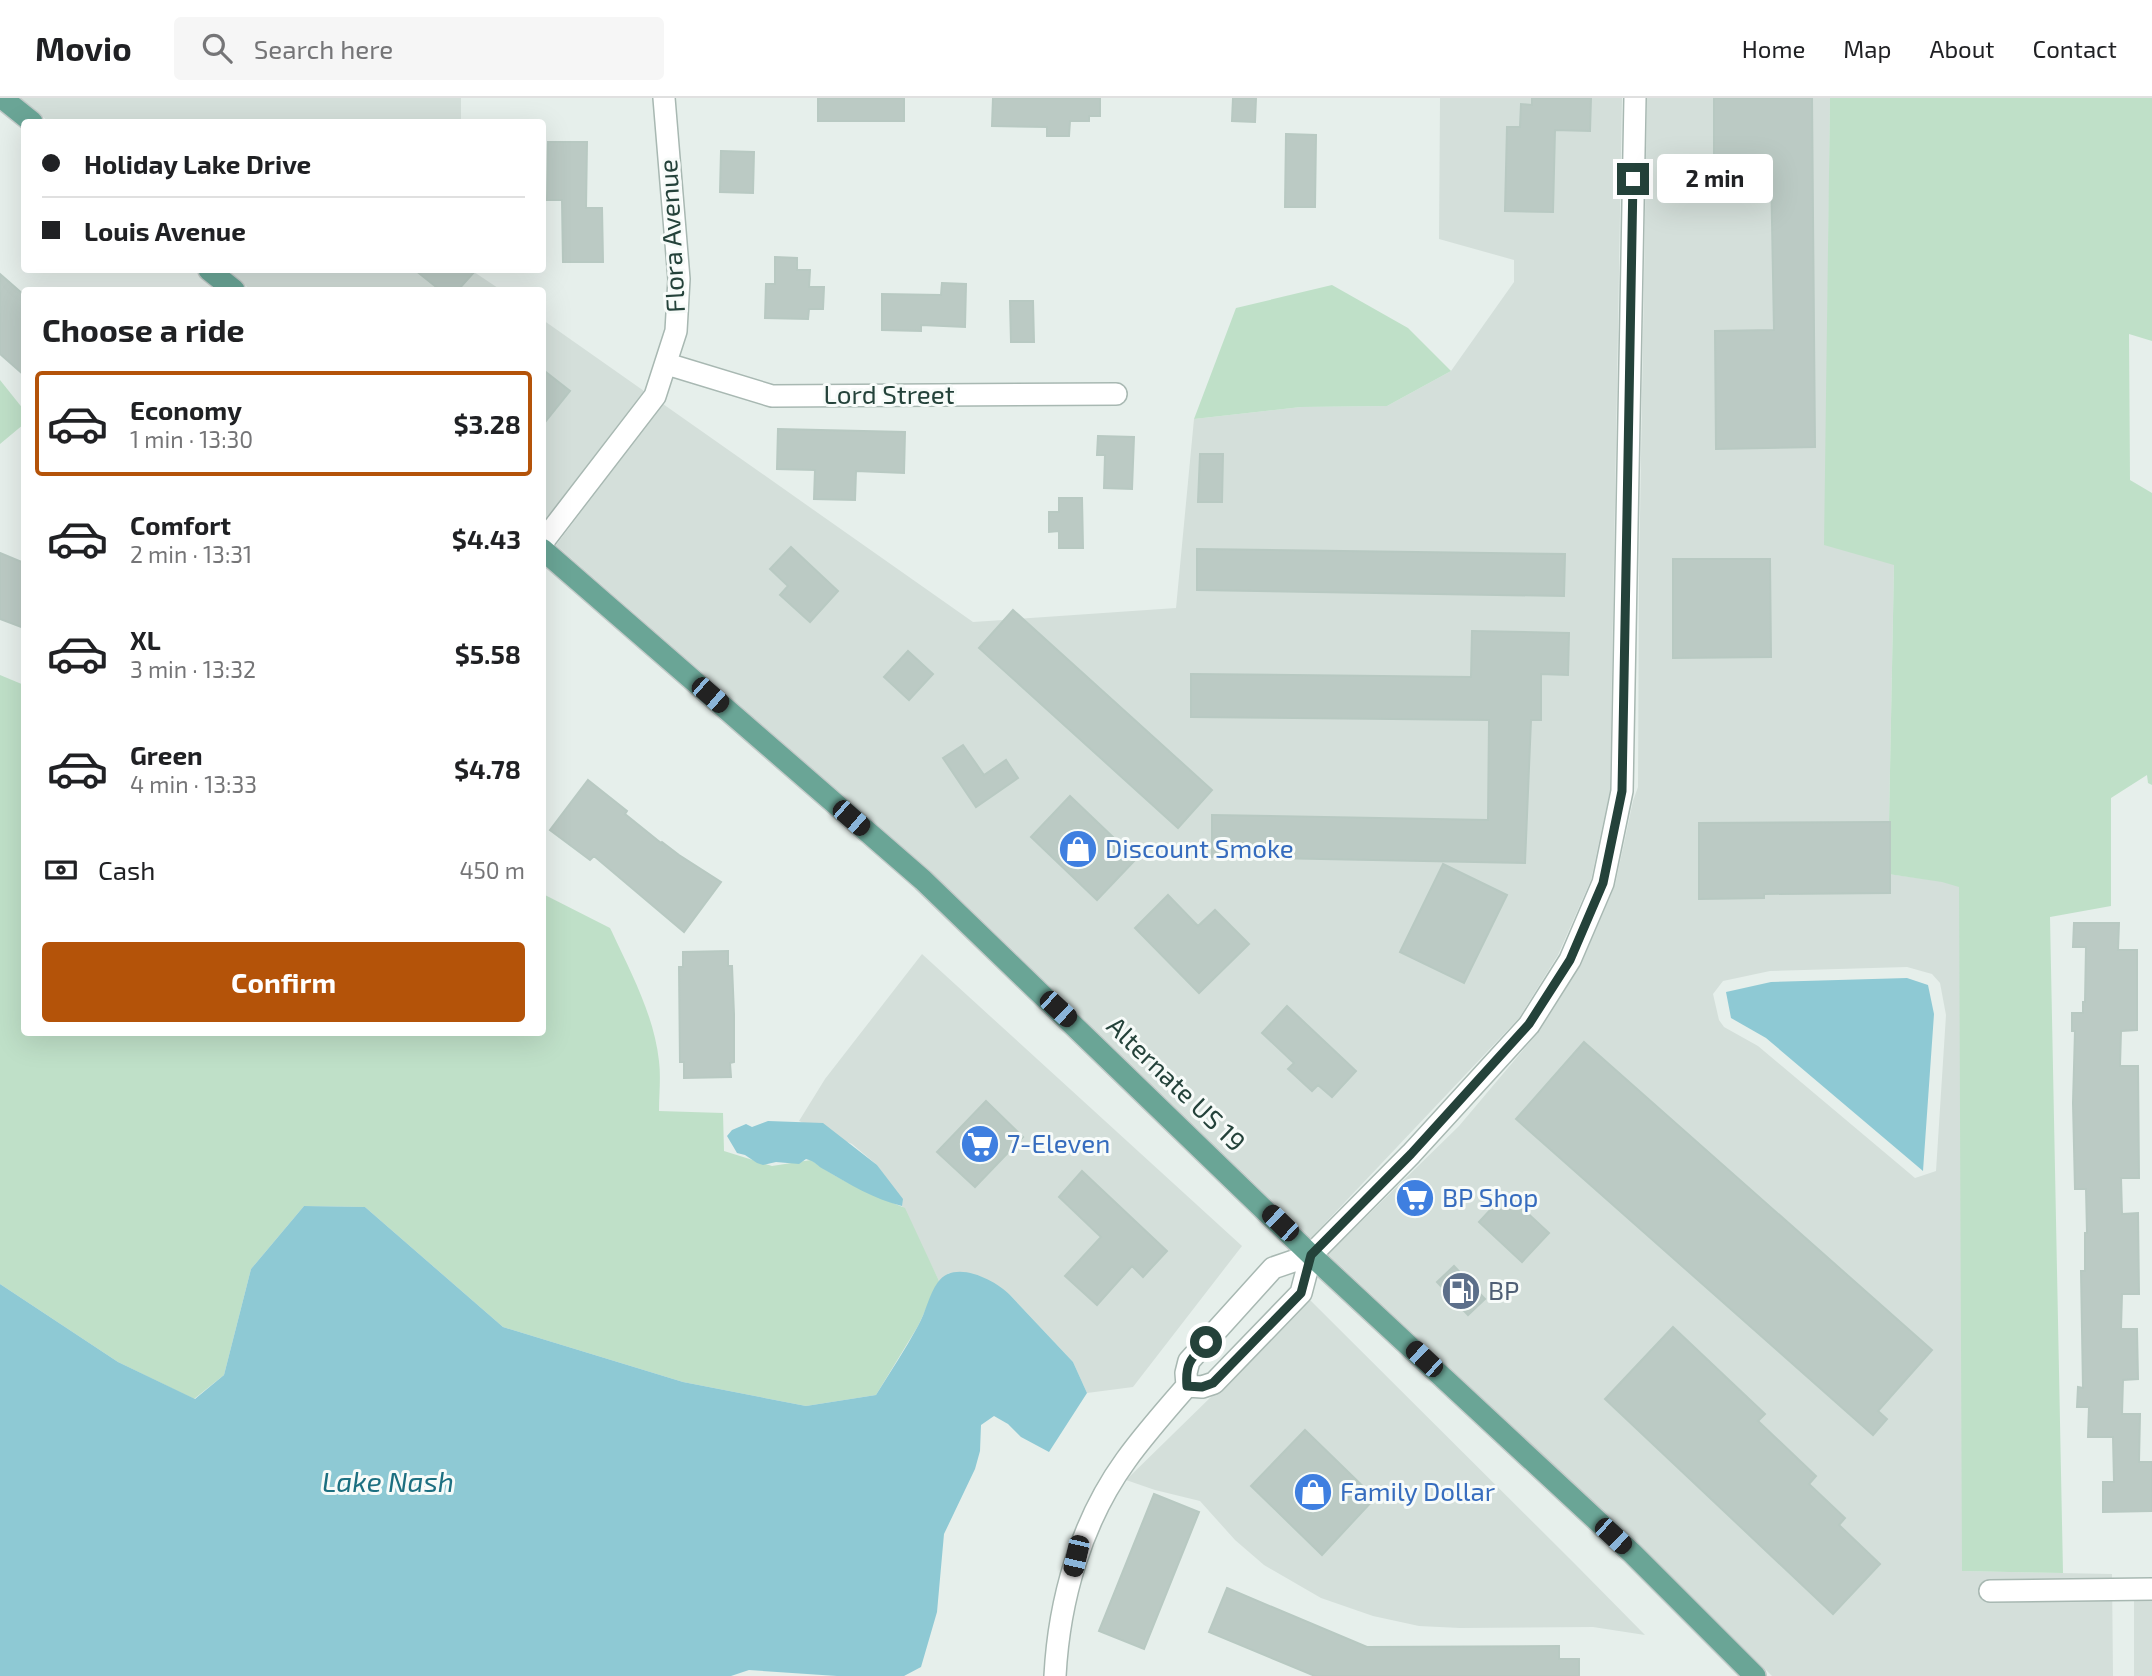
<!DOCTYPE html>
<meta charset="utf-8">
<style>
:root{--surface:#fff;--page:#f6f6f6;--text:#202124;--muted:#757577;--line:#e0e0e0;--accent:#b45309}
body{margin:0;font-family:"Exo 2",sans-serif;background:var(--page);color:var(--text);height:100vh;display:flex;flex-direction:column;font-size:26px;white-space:nowrap}
*{box-sizing:border-box;margin:0}
p{font-size:23px;color:var(--muted)}
.icon{flex:none;width:38px;height:38px;fill:none;stroke:currentColor;stroke-width:2;stroke-linecap:round;stroke-linejoin:round}
.map{position:relative;flex:1;overflow:hidden}
.side{position:absolute;left:21px;top:189px;width:525px;height:749px;display:flex;flex-direction:column;background:var(--surface);border-radius:7px;box-shadow:0 7px 28px #0002}
.side>*{flex:none}
.guide{position:absolute;left:21px;top:21px;width:525px;height:154px;border-radius:7px;box-shadow:0 7px 28px #0002;display:grid;align-content:center;height:154px;padding:0 21px;background:var(--surface)}
.end{position:absolute;width:32px;height:32px;margin:-16px;border:9px solid #24423a;background:#fff;box-shadow:0 0 0 4px #fff}
.from{border-radius:50%}
.bubble{position:absolute;height:49px;border-radius:7px;background:var(--surface);box-shadow:0 7px 28px #0002;font-size:23px;font-weight:700;line-height:49px;text-align:center}
.car{position:absolute;width:21px;height:42px;margin:-21px -10px;border-radius:9px;box-shadow:0 0 5px 2px #0007;background:linear-gradient(#222 24%,#8ab4d8 0 40%,#222 0 76%,#8ab4d8 0 86%,#222 0)}
.guide b{display:flex;align-items:center;gap:24px;height:66px;font-size:26px}
.guide b+b{border-top:2px solid var(--line)}
.guide i{width:18px;height:18px;background:var(--text)}
ul{padding:0;list-style:none}
li{display:flex;align-items:center;gap:21px;height:105px;margin:0 14px 10px;padding:0 7px;border:4px solid transparent;border-radius:7px}
li div{flex:1}
li b{display:block;font-size:26px}
li em{font-style:normal;font-weight:700}
li.selected{border-color:var(--accent)}
li>.icon{width:63px;height:63px;stroke-width:1.5}
h2{padding:0 21px;font-size:32px;line-height:84px}
.pay{display:flex;align-items:center;gap:18px;height:77px;padding:0 21px;font-size:26px}
.pay p{margin-inline-start:auto}
.button{display:flex;gap:14px;margin-top:auto;padding:14px 21px}
.button a{flex:1;height:80px;border-radius:7px;background:var(--accent);color:#fff;font-size:28px;font-weight:700;line-height:80px;text-align:center}
header{display:flex;align-items:center;gap:42px;box-sizing:border-box;height:98px;padding:0 35px;background:var(--surface);border-bottom:2px solid var(--line)}
header strong{font-size:33px}
nav{display:flex;gap:38px;margin-inline-start:auto;font-size:24px}
.search{width:490px;height:63px;background:var(--page);display:flex;align-items:center;gap:18px;box-sizing:border-box;padding:0 24px;border-radius:7px;color:var(--muted);font-size:26px}
.map>svg:first-child{display:block}
.built{fill:#d4dfda;fill-rule:evenodd}
.green{fill:#bfe0c8}
.water{fill:#8ec9d4}
.building{fill:#bbcac4;stroke:#b8c9c2;stroke-width:2}
.lines{fill:none;stroke-linecap:round;stroke-linejoin:round}
.minor-casing{stroke:#a8b8b2;stroke-width:24}
.major-casing{stroke:#c2cac8;stroke-width:24}
.minor{stroke:#fff;stroke-width:21}
.major{stroke:#6aa596;stroke-width:21}
.route{stroke:#24423a;stroke-width:9}
.labels{text-anchor:middle;stroke-width:6;stroke-linejoin:round;paint-order:stroke}
.street-label{font-size:26px;fill:#24423a;stroke:#f7fbf9}
.shop-label{font-size:26px;fill:#366cbe;stroke:#f7fbf9;text-anchor:start}
.service-label{font-size:26px;fill:#4e5e75;stroke:#f7fbf9;text-anchor:start}
.water-label{font-size:28px;font-style:italic;fill:#1c6f80;stroke:#f7fbf9}
</style>
<header>
<strong>Movio</strong>
<div class="search"><svg class="icon" aria-label="search" viewBox="0 0 24 24"><circle cx="10" cy="10" r="6"/><path d="M15 15l6 6"/></svg>Search here</div>
<nav><a>Home</a><a>Map</a><a>About</a><a>Contact</a></nav>
</header>
<div class="map">
<svg width="2152" height="1578" viewBox="0 0 2152 1578">
<rect width="100%" height="100%" fill="#e6efeb"/>
<path class="built" d="M20 0H461V24H49Z
M1440 0H1622L1610 692 1591 782 1558 857 1519 920 1311 1140 933 775 556 447 663 306 973 524 1176 510 1194 321 1301 309 1387 308 1451 273 1514 184V162L1439 141Z
M1647 0H1830L1827 279 1894 466 1888 776 1963 786V1473L2112 1476 2113 1578H1772L1641 1448 1328 1156 1459 1028 1540 932 1581 866 1615 787 1633 703 1638 689 1639 479ZM1907 869 1932 876 1940 885 1946 917 1936 1073 1915 1080 1758 948 1724 929 1719 922 1713 896 1723 883 1770 873Z
M226 172H471L501 192H251Z
M543 222 644 293 543 425Z
M922 856 1242 1148 1133 1289 1087 1295 1073 1264 1010 1197 949 1175 939 1183 892 1088 877 1067 852 1046 799 1023 825 981Z
M1310 1202 1575 1466 1645 1537 1593 1529 1460 1530 1419 1528 1373 1518 1321 1500 1264 1467 1235 1442 1200 1403 1155 1392 1126 1382Z
M2134 1502H2152V1578H2134Z"/>
<path class="green" d="M1830 0H2152V243L2129 236 2130 382 2152 395V687L2148 685 2147 677 2111 700V808L2050 819 2063 1475 1962 1473 1959 789 1942 784 1888 776 1894 467 1824 447Z
M1332 187 1408 230 1451 273 1387 308 1301 309 1194 321 1236 210Z
M0 282 24 312V326L0 346Z
M0 577 24 587V934H542L543 796 610 830 612 834C631 875 654 917 659 963 661 979 659 997 659 1013L723 1015 724 1053 772 1068 811 1062C839 1083 873 1097 905 1110L939 1183 918 1228 876 1297 806 1308 683 1284 503 1229 365 1109 304 1108 251 1171 224 1277 194 1301 118 1264 0 1186Z"/>
<path class="water" d="M1907 880 1928 887 1934 916 1923 1073 1766 940 1731 920 1726 894 1771 884Z
M768 1023 823 1025 877 1067 903 1101 902 1108C874 1101 849 1086 825 1072 817 1068 815 1063 806 1061L799 1066 776 1064 763 1067 757 1065 745 1057 737 1055 727 1038 732 1032 746 1026 752 1029Z
M304 1108 365 1109 503 1229 683 1284 806 1308 876 1297C890 1274 905 1252 918 1228 926 1214 929 1196 938 1184 955 1161 995 1182 1010 1197L1073 1264 1087 1295 1049 1354 1021 1339 1008 1326 994 1318 981 1327 980 1353 975 1371 944 1436 937 1514 921 1569 904 1578H837L749 1572 731 1578H0V1186L118 1264 195 1301 224 1277 251 1171Z"/>
<path class="building" d="M818 0H904V23H818Z
M993 0H1100V18H1089V23H1070L1069 38H1047V29L992 28Z
M1233 0H1256L1255 24 1232 23Z
M1532 0H1591L1590 33 1555 32 1553 114 1505 113 1507 29H1520L1521 6 1532 7Z
M1714 0H1812L1815 349 1716 351 1715 233 1774 232 1771 70H1714Z
M1286 36 1316 37 1315 109H1285Z
M548 44H587L586 110H602L603 164H563L562 102H547Z
M721 53 754 54 753 95 720 94Z
M775 159 797 160V172H810L809 189H824L823 211H809L808 221 765 220 766 186H775Z
M415 172H476L458 192H440Z
M0 176 24 197V277L0 256Z
M942 185 966 186 965 229 921 227V233L882 232V196L941 197Z
M1010 203H1033L1034 244H1011Z
M542 271 570 293 542 328Z
M778 331 905 334 904 375 856 373 855 402 814 401 815 372 777 371Z
M1098 338 1134 339 1132 391 1104 390 1105 357H1097Z
M1200 356H1223L1222 404H1198Z
M1059 400H1082L1083 450H1059V433L1049 434V414H1059Z
M791 449 838 493 810 524 780 497 788 488 770 471Z
M1197 451 1565 456 1564 498 1197 492Z
M0 455 24 465V530L0 521Z
M1673 461H1770L1771 559 1673 560Z
M1013 512 1212 692 1178 730 979 550Z
M1472 533 1569 535 1568 577 1541 576V622H1531L1525 765 1212 759V717L1488 722 1489 622 1191 619V576L1471 579Z
M908 553 933 576 909 602 884 579Z
M963 647 984 677 1006 662 1018 680 976 709 943 660Z
M588 682 627 713 625 716 661 745 662 744 679 757 721 784 684 834 594 758 590 762 550 732Z
M1070 698 1136 761 1097 802 1031 739Z
M1890 724V795L1764 796V800L1699 801V725Z
M1443 766 1507 797 1464 885 1400 854Z
M1168 797 1198 828 1215 812 1249 846 1199 895 1135 830Z
M2074 825H2119L2118 852H2137V932L2121 933 2120 968H2138L2139 1080H2121L2122 1116 2138 1115 2139 1196H2122L2121 1231H2137L2138 1281 2123 1282 2122 1316H2140L2139 1364H2152V1413L2103 1414V1384H2114L2113 1339H2088L2089 1309H2077L2078 1289 2083 1290 2081 1173H2085V1135H2087L2086 1091H2075L2073 1005 2075 933H2072V915H2083V904H2085L2086 849H2073Z
M728 853V868H732L734 916V964L730 965 731 979 684 980V964H680L679 869H683V854Z
M1287 908 1356 973 1332 999 1318 987 1312 993 1288 971 1294 965 1262 935Z
M1584 944 1932 1252 1878 1313 1887 1321 1873 1337 1516 1021Z
M986 1003 1023 1039 975 1089 937 1054Z
M1082 1073 1167 1153 1143 1179 1132 1168 1097 1207 1065 1178 1101 1139 1059 1099Z
M1506 1095 1549 1135 1522 1164 1479 1124Z
M1454 1168 1485 1201 1468 1217 1437 1184Z
M1673 1229 1765 1316 1758 1323 1816 1378 1809 1386 1845 1420 1839 1427 1880 1466 1833 1516 1605 1301Z
M1305 1332 1375 1400 1322 1457 1251 1388Z
M1154 1396 1199 1414 1144 1551 1099 1533Z
M1227 1490 1367 1549 1559 1548V1561H1579V1578H1315L1209 1534Z"/>
<g class="lines">
<g class="minor-casing">
<path id="minor" d="M667 266 772 298 1116 296
M542 445 655 298 676 233 679 181 664 0
M1187 1288 1202 1289 1214 1285 1301 1195 1311 1157
M1990 1493 2152 1491
M1055 1578C1059 1502 1081 1424 1126 1362 1144 1337 1166 1312 1187 1288L1186 1275 1189 1263 1273 1170 1311 1157 1411 1056 1529 927 1570 862 1603 785 1622 693 1635 0"/>
</g>
<g class="major-casing">
<path id="major" d="M2 0 32 24
M209 172 234 192
M542 451 923 782 1311 1157 1632 1455 1755 1578"/>
</g>
<use href="#minor" class="minor"/>
<use href="#major" class="major"/>
</g>
<g class="lines">
<path class="route" d="M1206 1244C1191 1261 1185 1265 1187 1288L1202 1289 1213 1285 1301 1195 1311 1157 1411 1056 1529 926 1570 862 1603 785 1622 693 1633 81"/>
</g>
<defs>
<g id="shop-disc" transform="scale(2.0125)"><circle r="9.5" fill="#3f7fe0" stroke="#f7fbf9"/><path d="M-5-2.5h2.3a2.7 3.5 0 0 1 5.4 0H5L5.5 6h-11ZM-1.5-2.5h3a1.5 2.3 0 0 0-3 0Z" fill="#fff"/></g>
<g id="supermarket-disc" transform="scale(2.0125)"><circle r="9.5" fill="#3f7fe0" stroke="#f7fbf9"/><path d="M-6-5.5h2.5l.6 2H6L4.5 2H-2.5L-4.4-4H-6ZM-1.5 3.2a1.3 1.3 0 1 0 .1 0ZM3 3.2a1.3 1.3 0 1 0 .1 0Z" fill="#fff"/></g>
<g id="fuel-disc" transform="scale(2.0125)"><circle r="9.5" fill="#5c6f8a" stroke="#f7fbf9"/><path d="M-5.5-6h7V0h2V4h1.3V-2.5L3-4.5l.8-.8L6-3V5H2.5V1h-1V6h-7ZM-4.2-4.7v3.2H.2V-4.7Z" fill="#fff"/></g>
</defs>
<g fill-rule="evenodd">
<use href="#shop-disc" x="1078" y="751"/>
<use href="#supermarket-disc" x="980" y="1046"/>
<use href="#supermarket-disc" x="1415" y="1100"/>
<use href="#fuel-disc" x="1461" y="1193"/>
<use href="#shop-disc" x="1313" y="1394"/>
</g>
<g class="labels">
<g class="street-label">
<text transform="translate(672 138) rotate(-93)" y="9">Flora Avenue</text>
<text x="889" y="306">Lord Street</text>
<text transform="translate(1176 986) rotate(44)" y="9">Alternate US 19</text>
</g>
<g class="shop-label">
<text x="1105" y="760">Discount Smoke</text>
<text x="1007" y="1055">7-Eleven</text>
<text x="1442" y="1109">BP Shop</text>
<text x="1340" y="1403">Family Dollar</text>
</g>
<g class="service-label">
<text x="1488" y="1202">BP</text>
</g>
<g class="water-label">
<text x="388" y="1394">Lake Nash</text>
</g>
</g>
</svg>
<i class="end from" style="left:1206px;top:1244px"></i>
<i class="end" style="left:1633px;top:81px"></i>
<div class="bubble" style="left:1657px;top:56px;width:116px">2 min</div>
<i class="car" style="left:710px;top:597px;rotate:131deg"></i>
<i class="car" style="left:851px;top:720px;rotate:131deg"></i>
<i class="car" style="left:1058px;top:911px;rotate:133deg"></i>
<i class="car" style="left:1280px;top:1125px;rotate:314deg"></i>
<i class="car" style="left:1424px;top:1261px;rotate:313deg"></i>
<i class="car" style="left:1613px;top:1438px;rotate:133deg"></i>
<i class="car" style="left:1076px;top:1458px;rotate:193deg"></i>
<div class="guide">
<b><i class="from"></i>Holiday Lake Drive</b>
<b><i></i>Louis Avenue</b>
</div>
<section class="side">
<h2>Choose a ride</h2>
<ul>
<li class="selected"><svg class="icon" aria-label="car" viewBox="0 0 24 24"><path d="M5 17H2v-5l4-1 3-4h7l3 4 3 1v5h-3M9 17h6M6 11h13"/><circle cx="7" cy="17" r="2"/><circle cx="17" cy="17" r="2"/></svg><div><b>Economy</b><p>1 min · 13:30</p></div><em>$3.28</em></li>
<li><svg class="icon" aria-label="car" viewBox="0 0 24 24"><path d="M5 17H2v-5l4-1 3-4h7l3 4 3 1v5h-3M9 17h6M6 11h13"/><circle cx="7" cy="17" r="2"/><circle cx="17" cy="17" r="2"/></svg><div><b>Comfort</b><p>2 min · 13:31</p></div><em>$4.43</em></li>
<li><svg class="icon" aria-label="car" viewBox="0 0 24 24"><path d="M5 17H2v-5l4-1 3-4h7l3 4 3 1v5h-3M9 17h6M6 11h13"/><circle cx="7" cy="17" r="2"/><circle cx="17" cy="17" r="2"/></svg><div><b>XL</b><p>3 min · 13:32</p></div><em>$5.58</em></li>
<li><svg class="icon" aria-label="car" viewBox="0 0 24 24"><path d="M5 17H2v-5l4-1 3-4h7l3 4 3 1v5h-3M9 17h6M6 11h13"/><circle cx="7" cy="17" r="2"/><circle cx="17" cy="17" r="2"/></svg><div><b>Green</b><p>4 min · 13:33</p></div><em>$4.78</em></li>
</ul>
<div class="pay"><svg class="icon" aria-label="cash" viewBox="0 0 24 24"><path d="M3 7h18v10H3z"/><circle cx="12" cy="12" r="2"/></svg>Cash<p>450 m</p></div>
<div class="button"><a>Confirm</a></div>
</section>
</div>
